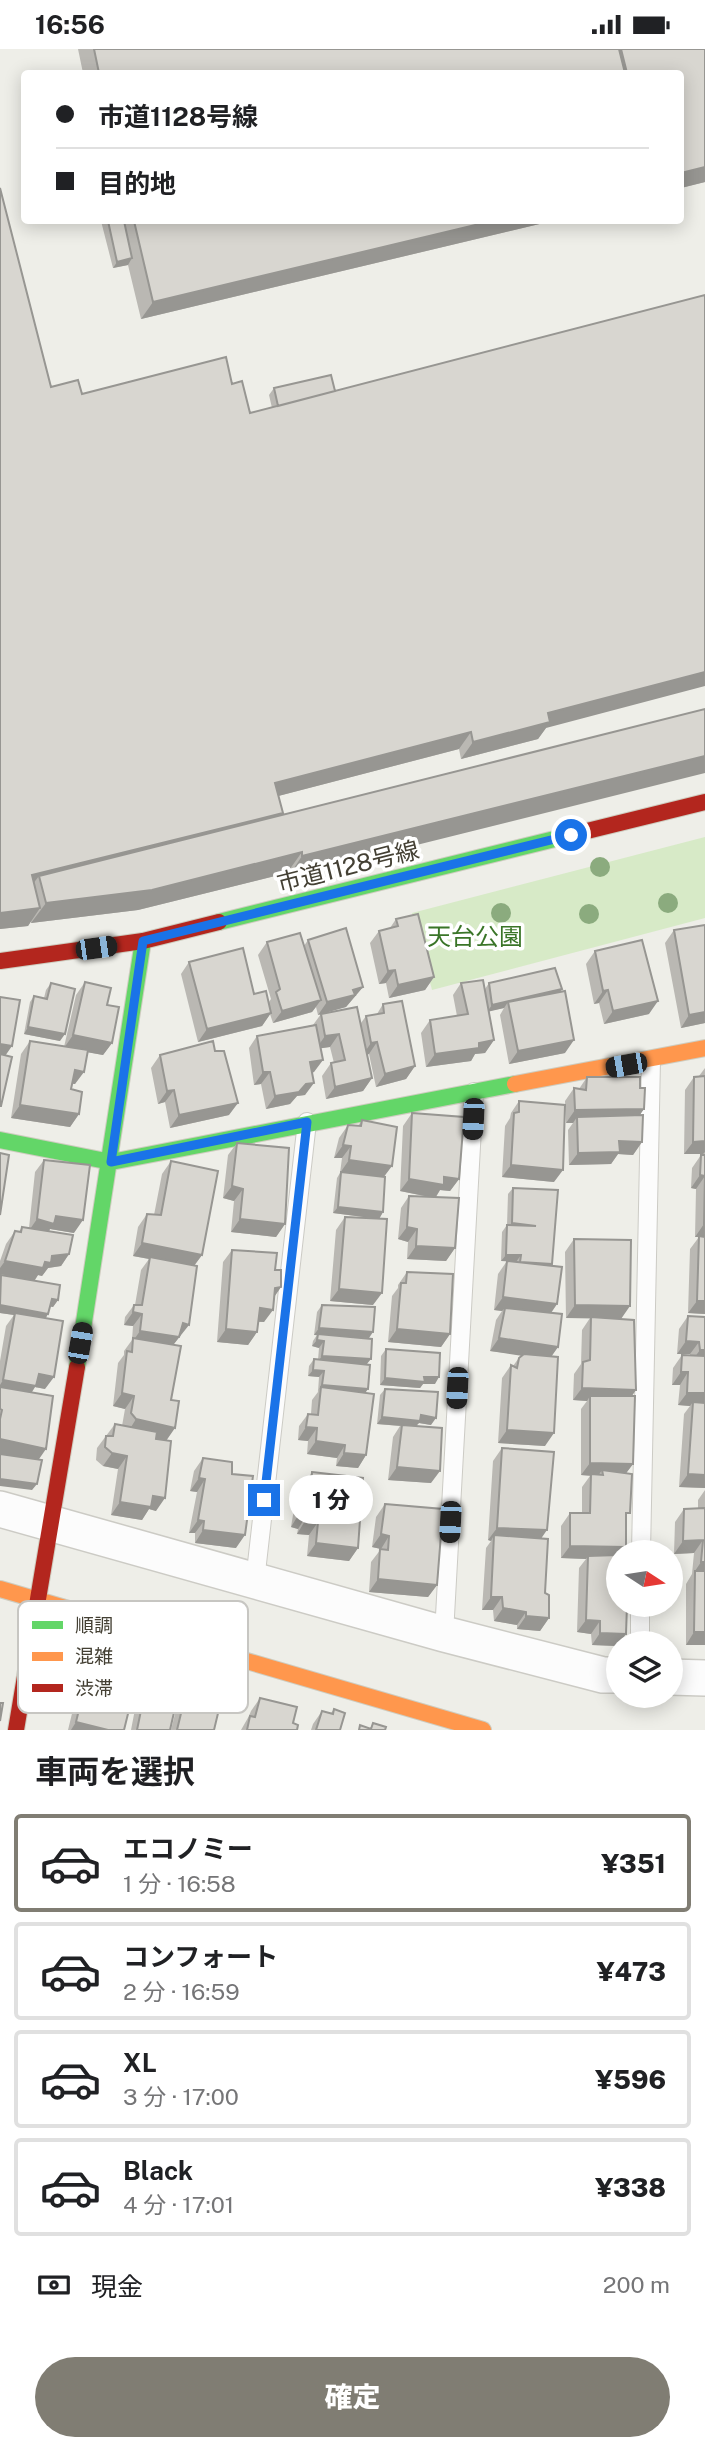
<!DOCTYPE html>
<html lang="ja">
<meta charset="utf-8">
<style>
:root{--surface:#fff;--page:#f6f6f6;--text:#202124;--muted:#757577;--line:#e0e0e0;--accent:#807d73}
body{margin:0;font-family:"Public Sans","Noto Sans JP",sans-serif;background:var(--page);color:var(--text);height:100vh;display:flex;flex-direction:column;font-size:26px;white-space:nowrap}
*{box-sizing:border-box;margin:0}
p{font-size:23px;color:var(--muted)}
.icon{flex:none;width:38px;height:38px;fill:none;stroke:currentColor;stroke-width:2;stroke-linecap:round;stroke-linejoin:round}
.map{position:relative;height:1681px;overflow:hidden}
.details{display:flex;flex-direction:column;background:var(--surface);flex:1}
.details>*{flex:none}
.guide{position:absolute;left:21px;top:21px;width:663px;height:154px;border-radius:7px;box-shadow:0 4px 18px #0003;display:grid;align-content:center;height:154px;padding:0 35px;background:var(--surface)}
.needle{width:46px;rotate:102deg}
.controls{position:absolute;left:606px;top:1491px;display:grid;gap:14px}
.controls a{display:grid;place-items:center;width:77px;height:77px;border-radius:50%;background:var(--surface);box-shadow:0 4px 18px #0003;font-size:35px}
.end{position:absolute;width:32px;height:32px;margin:-16px;border:9px solid #1a73e8;background:#fff;box-shadow:0 0 0 4px #fff}
.from{border-radius:50%}
.bubble{position:absolute;height:49px;border-radius:24px;background:var(--surface);box-shadow:0 4px 18px #0003;font-size:23px;font-weight:800;line-height:49px;text-align:center}
.car{position:absolute;width:21px;height:42px;margin:-21px -10px;border-radius:9px;box-shadow:0 0 5px 2px #0007;background:linear-gradient(#222 24%,#8ab4d8 0 40%,#222 0 76%,#8ab4d8 0 86%,#222 0)}
.guide b{display:flex;align-items:center;gap:24px;height:66px;font-size:26px}
.guide b+b{border-top:2px solid var(--line)}
.guide i{width:18px;height:18px;background:var(--text)}
ul{padding:0;list-style:none}
li{display:flex;align-items:center;gap:21px;height:98px;margin:0 14px 10px;padding:0 21px;border:4px solid var(--line);border-radius:7px}
li div{flex:1}
li b{display:block;font-size:26px}
li em{font-style:normal;font-weight:800}
li.active{border-color:var(--accent)}
li>.icon{width:63px;height:63px;stroke-width:1.5}
h2{padding:0 35px;font-size:32px;line-height:84px}
.pay{display:flex;align-items:center;gap:18px;height:77px;padding:0 35px;font-size:26px}
.pay p{margin-inline-start:auto}
.primary-button{display:flex;gap:14px;margin-top:auto;padding:14px 35px}
.primary-button a{flex:1;height:80px;border-radius:42px;background:var(--accent);color:#fff;font-size:28px;font-weight:800;line-height:80px;text-align:center}
.status{display:flex;justify-content:space-between;align-items:center;height:49px;padding:0 35px;background:var(--surface);direction:ltr}
.status svg{height:19px;fill:currentColor}
.map>svg:first-child{display:block}
.green{fill:#d7eac7}
.lines{fill:none;stroke-linecap:round;stroke-linejoin:round}
.lane-casing{stroke:#cccbc5;stroke-width:20}
.street-casing{stroke:#cccbc5;stroke-width:38}
.fast-casing{stroke:#ceccbf;stroke-width:18}
.slow-casing{stroke:#ceccbf;stroke-width:18}
.jam-casing{stroke:#ceccbf;stroke-width:18}
.lane{stroke:#fcfcfc;stroke-width:18}
.street{stroke:#fcfcfc;stroke-width:35}
.fast{stroke:#63d668;stroke-width:16}
.slow{stroke:#ff974d;stroke-width:16}
.jam{stroke:#b3261e;stroke-width:16}
.tree{fill:#8bab7e}
.wall{fill:#bab8b3}
.shaded-wall{fill:#979692}
.building{fill:#d8d6d0;stroke:#979692;stroke-width:2}
.route{stroke:#1a73e8;stroke-width:9}
.labels{text-anchor:middle;stroke-width:7;stroke-linejoin:round;paint-order:stroke}
.street-label{font-size:24px;fill:#444034;stroke:#fff}
.park-label{font-size:24px;fill:#3a7528;stroke:#fff}
.key{fill:#fff;stroke:#c7c6c2;stroke-width:2}
.key-label{font-size:19px;fill:#444034}
</style>
<div class="status"><b>16:56</b><svg viewBox="0 0 49 12"><path d="M0 12V9h3v3zM5 12V6h3v6zM10 12V3h3v9zM15 12V0h3v12zM26 1h20v11H26zM47 4h2v5h-2z"/></svg></div>
<div class="map">
<svg width="705" height="1681" viewBox="0 0 705 1681">
<rect width="100%" height="100%" fill="#eeeee8"/>
<path class="green" d="M705 788V869L432 941 412 864Z"/>
<g class="lines">
<g class="lane-casing">
<path id="lane" d="M641 1503 651 1011
M255 1532 307 1073
M444 1585 474 1043
M640 1594V1556"/>
</g>
<g class="street-casing">
<path id="street" d="M0 1460 444 1585 603 1626H618
M670 1628 705 1629"/>
</g>
<g class="fast-casing">
<path id="fast" d="M219 873 587 782
M0 1091 111 1113 515 1035
M77 1318 143 892"/>
</g>
<g class="slow-casing">
<path id="slow" d="M515 1035 705 999
M0 1540 483 1681"/>
</g>
<g class="jam-casing">
<path id="jam" d="M587 782 705 753
M0 912 143 892 219 873
M16 1681 77 1318"/>
</g>
<use href="#lane" class="lane"/>
<use href="#street" class="street"/>
<use href="#fast" class="fast"/>
<use href="#slow" class="slow"/>
<use href="#jam" class="jam"/>
</g>
<g class="tree">
<circle cx="600" cy="818" r="10"/>
<circle cx="668" cy="854" r="10"/>
<circle cx="501" cy="864" r="10"/>
<circle cx="589" cy="865" r="10"/>
</g>
<path class="wall" d="M78 0H705V133L681 139V24H83Z
M0 139 51 338 82 345 232 335 250 364 272 359 269 346 274 339 335 342 546 679 538 690 461 710 459 700 278 747 283 764 281 766 705 660 288 828 287 824 138 861 31 874V872L28 877 0 880Z
M101 172H552L141 270 128 216 113 219Z
M396 870 434 928 425 941 389 949 386 934 379 935 370 894 379 882 390 879Z
M705 876V974L681 979 665 894 674 881Z
M308 891 363 938 346 958 323 964 361 974 366 967 377 965 383 955 415 1017 406 1030 376 1038 369 1005 367 1006 372 1029 363 1042 326 1050 322 1027 331 1014H334L330 998 320 999 314 1023 312 1024 305 1046 297 1047 290 1055 266 1060 261 1035 254 1036 249 999 257 987 313 976 321 965 318 966 316 958 312 963 273 974 270 965 262 977 198 993 181 925 189 913 269 953 271 950 258 906 267 893 304 897Z
M595 902 649 965 604 975 599 954 594 955 586 915Z
M85 933 107 956 112 994 103 1006 87 1003 75 1035H72L71 1040 79 1065 70 1078 11 1069 21 1005 30 992 64 998 76 946Z
M51 934 60 992 24 985 30 953 34 947 44 949 46 941Z
M461 934 485 940 489 934 562 940 560 943 565 1004 509 1015 500 966 504 959 489 962 494 991 485 1004 475 1005 471 1012 426 1018 421 984 430 971 457 967 453 946Z
M160 1006 229 1066 170 1079 165 1053 158 1055 151 1019Z
M705 1019V1265L688 1264 690 1200 699 1188H695L696 1140 691 1139 692 1119 701 1106 703 1105H684L685 1041 694 1028 699 1027Z
M587 1028 640 1039 644 1060 639 1066 642 1093 633 1106 618 1105 611 1115 569 1116 568 1081 573 1074H566L565 1052 574 1039 579 1040Z
M519 1052 554 1133 502 1128 505 1077 510 1069 511 1064Z
M412 1064 459 1130 450 1142 440 1141 436 1148 455 1199 446 1212 407 1210 408 1193 398 1190 401 1159 409 1147H424L400 1142 403 1077Z
M362 1071 384 1128 383 1163 379 1170 333 1164 337 1129 340 1124 342 1109H334L339 1089 348 1076 358 1077Z
M237 1094 285 1175 276 1188 231 1183 234 1152 223 1149 228 1106Z
M44 1111 74 1184 50 1180 49 1183 69 1205 61 1217 48 1219 42 1227 38 1226 35 1231 58 1251 53 1258 50 1257 46 1269 45 1340 35 1338 32 1343 38 1411 32 1441 0 1405V1312L6 1277 14 1266 0 1264V1227L1 1226 9 1227 0 1225V1212L6 1195 15 1182 19 1183 22 1178 29 1179 35 1123Z
M171 1112 202 1206 194 1217 180 1288H179L173 1296 171 1351 166 1391 156 1462 149 1460 142 1471 111 1466 118 1420 103 1417 96 1411 97 1399 115 1375 122 1377 125 1360 113 1357 118 1314 124 1306V1302L132 1291 133 1277 124 1276 125 1268 134 1256H135L141 1221 149 1210 133 1207 138 1178 147 1165 154 1166 162 1125Z
M513 1139 552 1215 550 1217 557 1255 551 1264 558 1298 551 1307 545 1397 498 1394 502 1329 511 1316 513 1317 521 1306 490 1302 496 1271 502 1262 494 1261 498 1225 507 1212H501L502 1183 507 1176 508 1145Z
M345 1168 373 1256 330 1252 336 1181Z
M574 1190 621 1270 632 1347 633 1415 626 1424V1470L618 1503 626 1585 619 1594H618L617 1597 592 1596 591 1585 577 1583 579 1519 586 1510 561 1509V1477L570 1464H582V1438L590 1427 581 1426V1360L587 1352 573 1351 574 1325 581 1315 582 1281 590 1269H566L565 1203Z
M232 1201 275 1221 281 1238 274 1248 264 1273H258L257 1283 248 1296 217 1293 223 1213Z
M407 1223 450 1285 441 1298 388 1293 392 1247 398 1239V1236Z
M322 1256 369 1289 365 1344 366 1406 358 1419 336 1417 337 1409 307 1405 308 1392 298 1391 299 1377 308 1365H311L312 1351 318 1343 319 1328 308 1327 309 1317 314 1310 318 1311 319 1299 312 1297 313 1292 317 1286H314L317 1263Z
M688 1267 705 1268V1439L679 1438 684 1365 690 1357 678 1356 680 1336H672L673 1319 682 1306 690 1307V1305H677L679 1280Z
M386 1300 435 1335H423L420 1339 380 1336 381 1307Z
M385 1340 431 1376 419 1374 416 1377 431 1434 388 1431 393 1388 400 1377 377 1375 380 1346Z
M502 1399 542 1489 545 1544 549 1569 540 1582 517 1580V1576L494 1572 493 1561H482L486 1499 491 1492 488 1491 493 1412Z
M203 1409 232 1425 236 1499 195 1494V1484H189L197 1443 190 1442 194 1422Z
M312 1423 358 1499 349 1512 307 1507 309 1486 297 1485 298 1480 291 1478 294 1460 303 1448 304 1436Z
M705 1441V1596H686V1535L692 1525 694 1504 674 1505 675 1473 684 1460 698 1459V1451Z
M385 1455 437 1536 428 1548 369 1543 371 1513 381 1500 372 1498 376 1468Z
M95 1594 125 1608 124 1681H68L86 1607Z
M162 1620 170 1681H131L136 1655 145 1642 151 1644 153 1633Z
M204 1630 214 1681H171L175 1665 184 1652 192 1654 195 1643Z
M260 1649 293 1674 297 1681H241L249 1667 251 1662Z
M334 1660 340 1681H311L313 1675 322 1662 331 1664Z"/>
<path class="shaded-wall" d="M705 118V133L681 139V124Z
M492 172H552L141 270 153 253Z
M132 209 128 216 113 219 117 213Z
M705 623V637L546 679 538 690 461 710 473 693 548 664Z
M471 683 459 700 263 751 275 734Z
M705 707V724L288 828 302 807Z
M283 764 270 781 39 827 29 840 32 826Z
M302 803 287 824 138 861 31 874 46 854Z
M40 859 28 877 0 880V864Z
M395 921 386 934 379 935 388 922Z
M434 928 425 941 389 949 398 936Z
M363 938 346 958 318 966 327 953 353 941Z
M562 940 557 947 508 953 504 959 487 963 492 956Z
M608 941 599 954 594 955 603 942Z
M321 951 312 963 273 974 282 962Z
M658 952 649 965 604 975 613 962Z
M705 963V974L681 979 689 966Z
M271 964 262 977 198 993 207 980Z
M28 978 65 985 60 992 24 985Z
M339 985 330 998 316 1000 325 987Z
M73 986 112 994 103 1006 64 999Z
M494 991 485 1004 475 1005 471 1012 426 1018 435 1005 479 994Z
M574 991 565 1004 509 1015 518 1002Z
M377 993 369 1005 362 1007 371 994Z
M0 995 12 997 3 1010 0 1009Z
M323 1011 314 1023 301 1026 310 1013Z
M415 1017 406 1030 376 1038 385 1025Z
M75 1021 84 1023 75 1035 66 1034Z
M263 1023H270L261 1035 254 1036Z
M372 1029 363 1042 326 1050 335 1038Z
M314 1034 305 1046 297 1047 290 1055 266 1060 275 1047 306 1035Z
M174 1041 165 1053 158 1055 167 1042Z
M238 1054 229 1066 170 1079 179 1066Z
M20 1056 79 1065 70 1078 11 1069Z
M644 1060 635 1073 577 1068 573 1074H566L575 1061Z
M619 1092 642 1093 633 1106 618 1105 611 1115 569 1116 578 1104Z
M705 1092V1103L703 1105H684L693 1093Z
M343 1096 351 1097 342 1109H334Z
M349 1111 392 1117 383 1129 340 1124Z
M511 1116 563 1121 554 1133 502 1128Z
M700 1126 705 1127 696 1140 691 1139Z
M444 1128 459 1130 450 1142 440 1141 435 1149 400 1142 409 1130Z
M232 1137 243 1140 234 1152 223 1149Z
M338 1158 383 1163 379 1170 333 1164Z
M56 1167 83 1171 74 1184 50 1180 45 1188 28 1183 37 1170Z
M240 1170 285 1175 276 1188 231 1183Z
M704 1175H705V1188H695Z
M407 1178 417 1180 408 1193 398 1190Z
M142 1194 202 1206 193 1218 133 1207Z
M416 1197 455 1199 446 1212 407 1210Z
M69 1205 61 1217 48 1219 42 1227 38 1226 34 1232 0 1225V1219L5 1212 45 1213 52 1207Z
M506 1206H521L516 1213 501 1212Z
M520 1213 552 1215 547 1222Z
M281 1238 272 1251 275 1239Z
M339 1240 382 1244 373 1256 330 1252Z
M503 1248 557 1255 548 1268 505 1259 502 1262 494 1261Z
M52 1250 58 1251 53 1258 47 1257Z
M697 1252H705V1265L688 1264Z
M0 1256 48 1265 44 1272 15 1264 14 1266 0 1264Z
M575 1256 630 1257 621 1270 566 1269Z
M260 1259 273 1261 264 1273 251 1272Z
M133 1263 142 1265 133 1277 124 1276Z
M183 1274 189 1276 170 1300 133 1292 140 1282Z
M319 1279 373 1283 369 1289 314 1286Z
M226 1280 257 1283 248 1296 217 1293Z
M397 1280 450 1285 441 1298 388 1293Z
M499 1289 558 1298 549 1311 490 1302Z
M317 1291 324 1292 319 1299 312 1297Z
M686 1292 699 1293 690 1305H677Z
M700 1301H705V1314L691 1313Z
M322 1307 371 1310 366 1316 317 1314Z
M313 1321 324 1322 319 1328 308 1327Z
M681 1323H688L680 1336H672Z
M39 1325 54 1328 45 1340 35 1338 27 1350 0 1345V1336L3 1331Z
M424 1328H439L435 1335H423L420 1339 380 1336 385 1329Z
M322 1336 368 1340 363 1347 321 1338 317 1343Z
M582 1339 636 1341 627 1354 590 1347 587 1352 573 1351Z
M122 1344 134 1347 125 1360 113 1357Z
M687 1344H705V1357L693 1353 690 1357 678 1356Z
M421 1366 436 1369 431 1376 419 1374 415 1378 377 1375 382 1368Z
M136 1370 175 1379 166 1392 128 1383Z
M306 1378 317 1379 308 1392 298 1391Z
M507 1381 554 1384 545 1397 498 1394Z
M0 1390 46 1400 37 1413 0 1405Z
M316 1392 345 1396 337 1409 307 1405Z
M112 1404 127 1407 118 1420 103 1417Z
M344 1404 366 1406 358 1419 336 1417Z
M590 1414 633 1415 624 1427 602 1421 598 1427 581 1426Z
M397 1418 440 1422 431 1434 388 1431Z
M688 1425 705 1426V1439L679 1438Z
M199 1429 205 1430 197 1443 190 1442Z
M0 1430 37 1435 32 1441 0 1437Z
M153 1447 165 1449 156 1462 149 1460 142 1471 111 1466 120 1453Z
M299 1465 306 1467 298 1480 291 1478Z
M198 1471 204 1472 195 1484H189Z
M305 1472 318 1473 309 1486 297 1485Z
M497 1479 547 1481 538 1494 494 1486 491 1492 488 1491Z
M203 1481 245 1486 236 1499 195 1494Z
M381 1485 389 1487 381 1500 372 1498Z
M703 1491 694 1504 674 1505 683 1492Z
M316 1494 358 1499 349 1512 307 1507Z
M570 1497 626 1498 623 1503H618V1510L588 1507 586 1510 561 1509Z
M701 1513H705V1526L695 1522Z
M378 1530 437 1536 428 1548 369 1543Z
M491 1548H502L493 1561H482Z
M503 1559 526 1563 517 1576 494 1572Z
M526 1567 549 1569 540 1582 517 1580Z
M586 1571 600 1572 591 1585 577 1583Z
M694 1583H705V1596H686Z
M600 1584 626 1585 619 1594H618L617 1597 592 1596Z
M76 1673 108 1681H71Z"/>
<path class="building" d="M94 0H619L625 24H99Z
M621 0H705V118L681 124V24H627Z
M0 139 51 338 78 331 82 345 226 308 232 335 242 332 250 364 705 246V623L548 664 550 673 473 693 471 683 275 734 283 764 32 826 40 859 0 864Z
M108 172H124L132 209 117 213Z
M134 172H492L153 253Z
M331 326 335 342 278 357 274 339Z
M705 660V707L302 807V803L152 841 46 854 39 827Z
M418 865 434 928 398 936 395 921 388 922 379 882 398 877 396 870Z
M705 876V963L689 966 674 881Z
M346 879 363 938 353 941 355 946 327 953 308 891Z
M300 884 321 951 282 962 276 943 280 940 267 893Z
M642 891 658 952 613 962 608 941 603 942 595 902Z
M243 899 254 945 266 942 271 964 207 980 189 913Z
M555 919 562 940 492 956 489 934Z
M483 931 494 991 479 994V999L435 1005 430 971 468 965 461 934Z
M85 933 111 939 107 956 119 958 112 994 73 986Z
M51 934 75 940 65 985 28 978 34 947 47 950Z
M565 942 574 991 518 1002 508 953Z
M0 948 20 951 12 997 0 995Z
M402 952 415 1017 385 1025 377 993 371 994 366 967 384 964 383 955Z
M357 958 372 1029 335 1038 331 1014 345 1011 339 985 325 987 321 965Z
M316 976 323 1011 310 1013 314 1034 306 1035 299 1043 275 1047 270 1023H263L257 987Z
M30 992 88 1001 84 1023 75 1021 71 1040 82 1043 79 1065 20 1056Z
M213 992 215 1002H224L238 1054 179 1066 174 1041 167 1042 160 1006Z
M0 1005 12 1008 1 1057H0Z
M705 1027V1092L693 1093 694 1028Z
M587 1028H640V1039H645L644 1060 575 1061 574 1039 586 1041Z
M519 1052 565 1056 563 1121 511 1116 514 1064 519 1063Z
M412 1064 464 1068 459 1130 444 1128V1136L409 1130Z
M643 1066 642 1093 619 1092 620 1103 578 1104 577 1068Z
M362 1071 397 1078 392 1117 349 1111 351 1097 343 1096 348 1076 361 1077Z
M237 1094 289 1099 285 1175 240 1170 243 1140 232 1137Z
M0 1104 9 1106 0 1166Z
M701 1106H705V1175H704L705 1127 700 1126Z
M44 1111 90 1116 83 1171 56 1167 54 1175 37 1170Z
M171 1112 218 1122 202 1206 142 1194 147 1165 161 1166Z
M341 1123 385 1128 383 1163 338 1158Z
M513 1139 558 1141 552 1215 520 1213 521 1206H506L507 1176 536 1177 512 1174Z
M409 1147 459 1149 455 1199 416 1197 417 1180 407 1178Z
M345 1168 387 1170 382 1244 339 1240Z
M22 1178 73 1186 69 1205 52 1207 51 1214 45 1213 43 1219 5 1212 15 1182 21 1183Z
M699 1187 705 1188V1252H697Z
M574 1190 631 1191 630 1257 575 1256Z
M232 1201 277 1204 275 1221H281V1238L275 1239 273 1261 260 1259 257 1283 226 1280Z
M150 1208 197 1217 189 1276 183 1274 179 1288 140 1282 142 1265 133 1263 134 1256H142Z
M507 1212 562 1218 557 1255 503 1248Z
M407 1223 453 1225 450 1285 397 1280 401 1234H406Z
M1 1226 60 1236 58 1251 52 1250 48 1265 0 1256Z
M322 1256 375 1258 373 1283 319 1279Z
M505 1259 562 1265 558 1298 499 1289Z
M15 1264 63 1272 54 1328 39 1325 36 1337 3 1331Z
M688 1267 705 1268V1301H700L699 1293 686 1292Z
M591 1268 634 1271 636 1341 582 1339 583 1313 590 1311Z
M318 1285 372 1290 371 1310 322 1307 324 1292 317 1291Z
M133 1289 181 1297 171 1351 179 1352 175 1379 136 1370 131 1364 134 1347 122 1344 127 1302 132 1303Z
M386 1300 440 1304 439 1328H424L425 1333 385 1329Z
M524 1305 558 1308 554 1384 507 1381 511 1316 517 1319 519 1309Z
M682 1306 705 1307V1344H687L688 1323H681Z
M314 1310 370 1316 368 1340 322 1336 324 1322 313 1321Z
M0 1338 53 1347 46 1400 0 1390V1370L2 1361 0 1360Z
M321 1338 374 1345 366 1406 344 1404 345 1396 316 1392 317 1379 306 1378 308 1365 318 1366Z
M385 1340 438 1343 436 1369 421 1366 420 1372 382 1368Z
M590 1347H635L633 1415 590 1414Z
M693 1353 705 1354V1426L688 1425Z
M115 1375 157 1383 156 1390 171 1392 165 1449 153 1447 151 1458 120 1453 127 1407 112 1404 105 1398 106 1387H113Z
M402 1376 442 1379 440 1422 397 1418Z
M502 1399 554 1403 547 1481 497 1479Z
M0 1405 42 1411 37 1435 0 1430Z
M203 1409 232 1413V1425L253 1427 245 1486 203 1481 204 1472 198 1471 205 1430 199 1429Z
M602 1421 632 1425 630 1464H626V1498L570 1497V1464H590L591 1425 603 1426Z
M312 1423 363 1429 358 1499 316 1494 318 1473 305 1472 306 1467 299 1465 303 1448 310 1449Z
M385 1455 443 1460 437 1536 378 1530 380 1500 388 1501 389 1487 381 1485Z
M705 1459V1513H701L703 1491 683 1492 684 1460Z
M494 1486 548 1490 545 1544 549 1546V1569L526 1567V1563L503 1559 502 1548H491Z
M618 1506V1556H627L626 1585 600 1584V1572L586 1571 588 1507Z
M695 1522H705V1583H694Z
M95 1594 127 1602 125 1608 141 1612 124 1681H108L76 1673Z
M162 1620 183 1624 170 1681H137L145 1642 157 1645Z
M204 1630 225 1635 214 1681H177L184 1652 198 1655Z
M260 1649 297 1658 293 1674 298 1676 297 1681H247L250 1667 255 1668Z
M0 1654H3L0 1672Z
M334 1660 345 1664 340 1681H316L322 1662 333 1665Z
M373 1674 386 1678 385 1681H359L360 1676 371 1680Z"/>
<g class="lines">
<path class="route" d="M264 1451 307 1073 111 1113 143 892 571 786"/>
</g>
<g class="labels">
<g class="street-label">
<text transform="translate(348 818) rotate(-14)" y="8">市道1128号線</text>
</g>
<g class="park-label">
<text x="475" y="896">天台公園</text>
</g>
</g>
<rect x="18" y="1552" width="230" height="112" rx="10" class="key"/>
<rect x="32" y="1572" width="31" height="8" fill="#63d668"/>
<rect x="32" y="1603" width="31" height="9" fill="#ff974d"/>
<rect x="32" y="1635" width="31" height="8" fill="#b3261e"/>
<g class="key-label">
<text x="75" y="1583">順調</text>
<text x="75" y="1614">混雑</text>
<text x="75" y="1646">渋滞</text>
</g>
</svg>
<div class="controls">
<a><svg class="needle" viewBox="-14 -14 28 28"><path d="M0-13l5 13h-10z" fill="#e53935"/><path d="M0 13l5-13h-10z" fill="#757577"/></svg></a>
<a><svg class="icon" aria-label="layers" viewBox="0 0 24 24"><path d="M12 4l9 5-9 5-9-5zM3 14l9 5 9-5"/></svg></a>
</div>
<i class="end from" style="left:571px;top:786px"></i>
<i class="end" style="left:264px;top:1451px"></i>
<div class="bubble" style="left:289px;top:1426px;width:84px">1 分</div>
<i class="car" style="left:96px;top:899px;rotate:82deg"></i>
<i class="car" style="left:626px;top:1016px;rotate:260deg"></i>
<i class="car" style="left:473px;top:1070px;rotate:183deg"></i>
<i class="car" style="left:80px;top:1294px;rotate:10deg"></i>
<i class="car" style="left:457px;top:1339px;rotate:183deg"></i>
<i class="car" style="left:450px;top:1473px;rotate:183deg"></i>
<div class="guide">
<b><i class="from"></i>市道1128号線</b>
<b><i></i>目的地</b>
</div>
</div>
<section class="details">
<h2>車両を選択</h2>
<ul>
<li class="active"><svg class="icon" aria-label="car" viewBox="0 0 24 24"><path d="M5 17H2v-5l4-1 3-4h7l3 4 3 1v5h-3M9 17h6M6 11h13"/><circle cx="7" cy="17" r="2"/><circle cx="17" cy="17" r="2"/></svg><div><b>エコノミー</b><p>1 分 · 16:58</p></div><em>¥351</em></li>
<li><svg class="icon" aria-label="car" viewBox="0 0 24 24"><path d="M5 17H2v-5l4-1 3-4h7l3 4 3 1v5h-3M9 17h6M6 11h13"/><circle cx="7" cy="17" r="2"/><circle cx="17" cy="17" r="2"/></svg><div><b>コンフォート</b><p>2 分 · 16:59</p></div><em>¥473</em></li>
<li><svg class="icon" aria-label="car" viewBox="0 0 24 24"><path d="M5 17H2v-5l4-1 3-4h7l3 4 3 1v5h-3M9 17h6M6 11h13"/><circle cx="7" cy="17" r="2"/><circle cx="17" cy="17" r="2"/></svg><div><b>XL</b><p>3 分 · 17:00</p></div><em>¥596</em></li>
<li><svg class="icon" aria-label="car" viewBox="0 0 24 24"><path d="M5 17H2v-5l4-1 3-4h7l3 4 3 1v5h-3M9 17h6M6 11h13"/><circle cx="7" cy="17" r="2"/><circle cx="17" cy="17" r="2"/></svg><div><b>Black</b><p>4 分 · 17:01</p></div><em>¥338</em></li>
</ul>
<div class="pay"><svg class="icon" aria-label="cash" viewBox="0 0 24 24"><path d="M3 7h18v10H3z"/><circle cx="12" cy="12" r="2"/></svg>現金<p>200 m</p></div>
<div class="primary-button"><a>確定</a></div>
</section>
